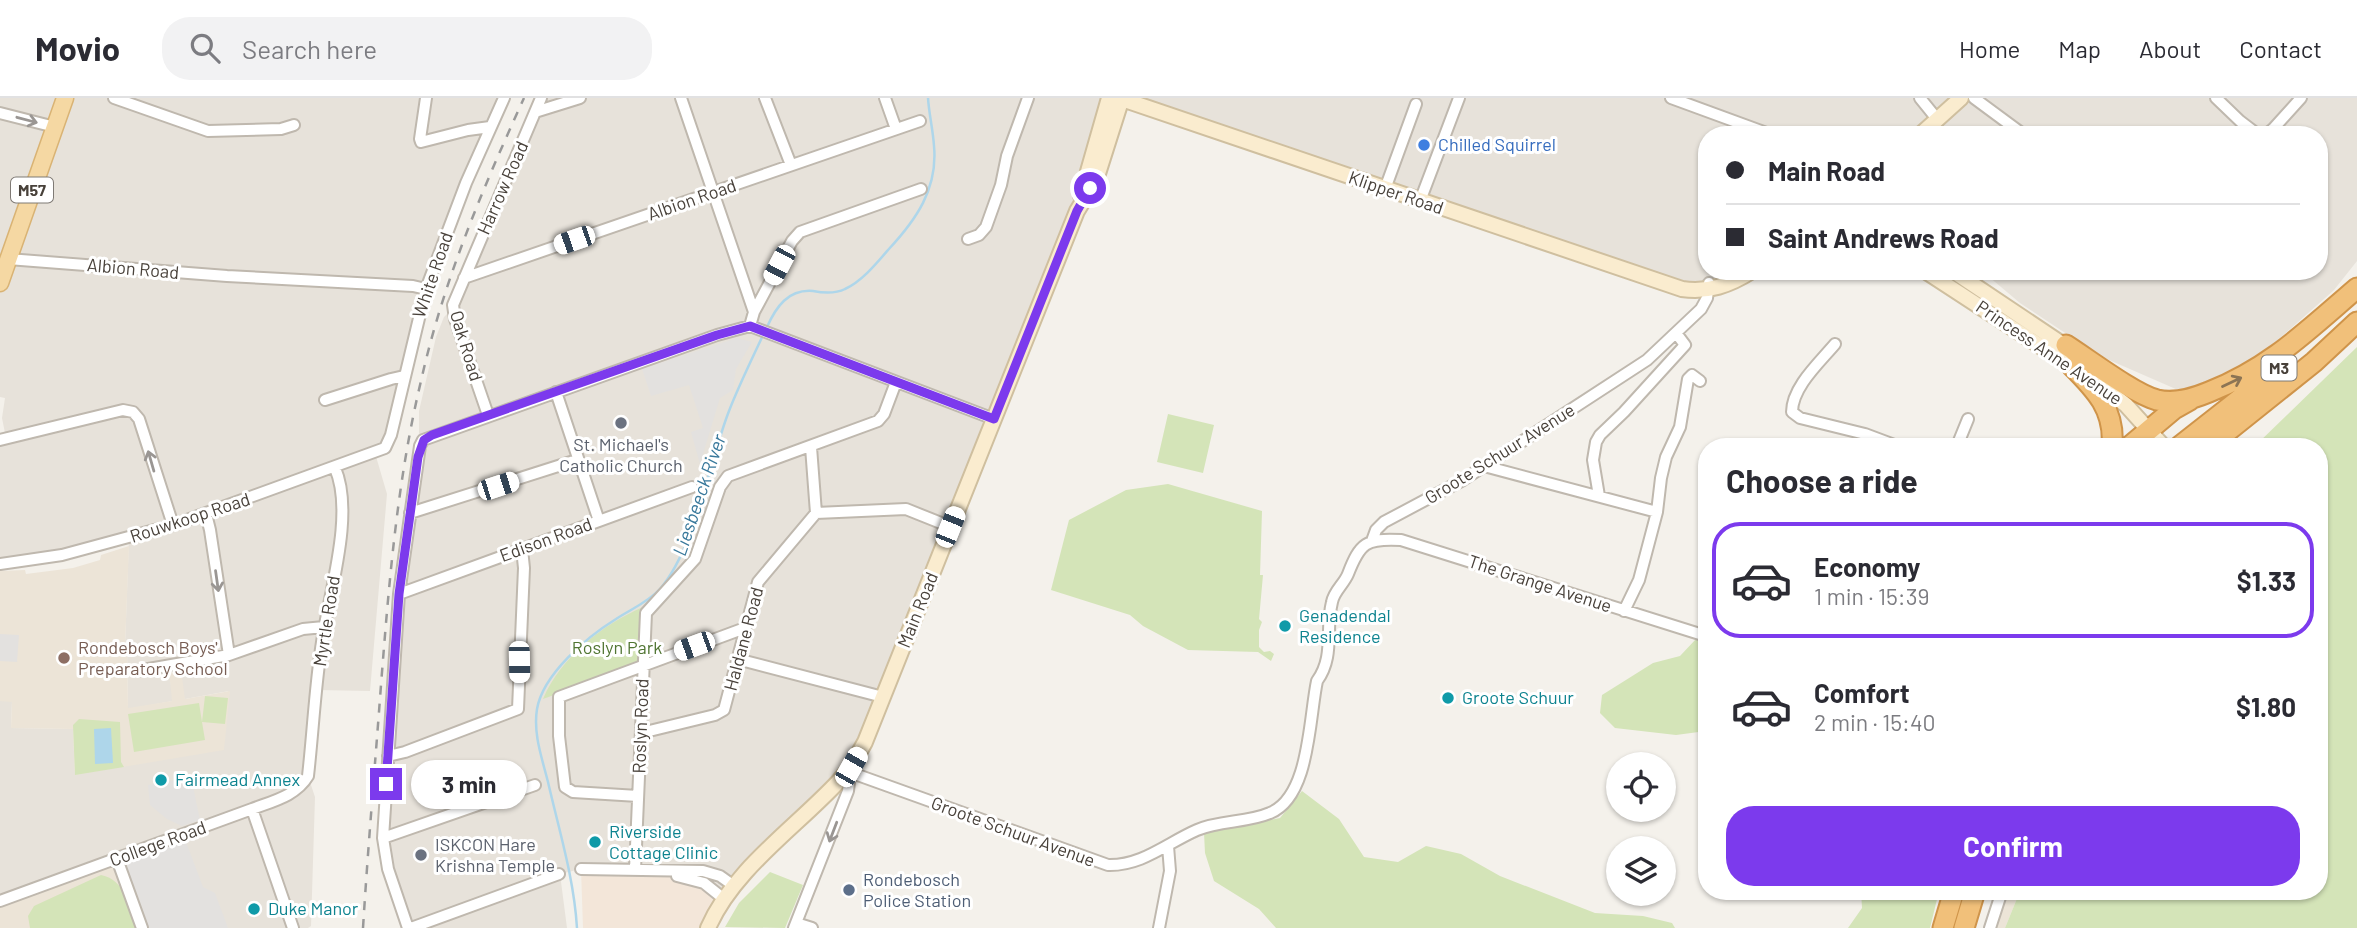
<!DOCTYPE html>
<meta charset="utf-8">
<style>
:root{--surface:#fff;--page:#f2f2f3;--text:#2b2b33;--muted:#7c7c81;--line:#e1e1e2;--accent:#7c3aed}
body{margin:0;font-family:Barlow,sans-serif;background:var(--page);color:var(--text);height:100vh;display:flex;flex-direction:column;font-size:26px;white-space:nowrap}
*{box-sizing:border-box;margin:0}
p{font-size:23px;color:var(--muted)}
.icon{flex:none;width:38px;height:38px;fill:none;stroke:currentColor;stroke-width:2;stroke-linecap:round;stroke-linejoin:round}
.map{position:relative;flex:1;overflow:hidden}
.panel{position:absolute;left:1698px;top:340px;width:630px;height:462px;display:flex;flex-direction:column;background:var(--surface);border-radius:28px;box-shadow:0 2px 5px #0004}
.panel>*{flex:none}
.banner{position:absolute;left:1698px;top:28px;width:630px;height:154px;border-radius:28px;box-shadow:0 2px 5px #0004;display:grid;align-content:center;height:154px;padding:0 28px;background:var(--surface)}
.buttons{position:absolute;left:1606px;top:654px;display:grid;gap:14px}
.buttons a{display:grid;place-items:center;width:70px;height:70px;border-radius:50%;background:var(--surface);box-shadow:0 2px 5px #0004;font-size:35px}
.end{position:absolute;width:32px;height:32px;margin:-16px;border:9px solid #7c3aed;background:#fff;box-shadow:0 0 0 4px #fff}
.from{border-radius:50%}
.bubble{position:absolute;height:49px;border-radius:24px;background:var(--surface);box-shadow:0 2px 5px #0004;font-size:23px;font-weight:700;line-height:49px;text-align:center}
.car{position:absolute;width:21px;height:42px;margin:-21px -10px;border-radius:9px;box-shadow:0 0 5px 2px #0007;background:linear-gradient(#fff 24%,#345 0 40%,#fff 0 76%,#345 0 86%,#fff 0)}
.banner b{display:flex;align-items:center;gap:24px;height:66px;font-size:26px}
.banner b+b{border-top:2px solid var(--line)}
.banner i{width:18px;height:18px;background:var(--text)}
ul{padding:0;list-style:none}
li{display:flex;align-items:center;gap:21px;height:116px;margin:0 14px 10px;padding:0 14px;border:4px solid transparent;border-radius:28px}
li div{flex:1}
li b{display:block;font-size:26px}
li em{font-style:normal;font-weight:700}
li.active{border-color:var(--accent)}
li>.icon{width:63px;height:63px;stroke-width:1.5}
h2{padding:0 28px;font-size:32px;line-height:84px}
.button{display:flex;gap:14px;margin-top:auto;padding:14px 28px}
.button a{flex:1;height:80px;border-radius:28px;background:var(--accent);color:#fff;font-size:28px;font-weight:700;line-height:80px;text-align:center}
header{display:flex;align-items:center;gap:42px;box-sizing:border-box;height:98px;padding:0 35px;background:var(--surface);border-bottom:2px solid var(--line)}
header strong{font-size:33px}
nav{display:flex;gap:38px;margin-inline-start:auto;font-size:24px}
.search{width:490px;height:63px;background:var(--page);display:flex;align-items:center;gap:18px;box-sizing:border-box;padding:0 24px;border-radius:28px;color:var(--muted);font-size:26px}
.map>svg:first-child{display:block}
.residential{fill:#e7e2da}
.commercial{fill:#f3e6d9}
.education{fill:#ece4d7}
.green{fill:#d4e4b8}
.parking{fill:#e3e1df}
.water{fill:#aed6ea}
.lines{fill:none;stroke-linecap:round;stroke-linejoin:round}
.stream{stroke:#aed6ea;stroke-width:2.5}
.street-casing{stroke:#bfb8ae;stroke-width:14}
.secondary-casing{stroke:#cfbf9f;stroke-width:18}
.primary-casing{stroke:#d9b374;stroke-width:19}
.highway-casing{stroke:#cf944a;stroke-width:23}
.street{stroke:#fff;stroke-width:10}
.secondary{stroke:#faeccf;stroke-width:14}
.primary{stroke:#f5d8a3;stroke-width:16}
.highway{stroke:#f1c07a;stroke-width:19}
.rail{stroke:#999;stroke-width:2.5;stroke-dasharray:9 9;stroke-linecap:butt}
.oneway{stroke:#9a9693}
.oneway2{stroke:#8c7454}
.route{stroke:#7c3aed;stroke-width:9}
.shop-dot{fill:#3f7fe0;stroke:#fff;stroke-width:2.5}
.worship-dot{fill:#6b7280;stroke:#fff;stroke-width:2.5}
.culture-dot{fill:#0f9aa8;stroke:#fff;stroke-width:2.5}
.education-dot{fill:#8d6e63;stroke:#fff;stroke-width:2.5}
.service-dot{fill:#5c6f8a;stroke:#fff;stroke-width:2.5}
.labels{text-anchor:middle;stroke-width:6;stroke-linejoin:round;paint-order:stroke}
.shield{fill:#fff;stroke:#7f7a75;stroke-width:2}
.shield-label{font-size:16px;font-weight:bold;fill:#48413a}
.shop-label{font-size:18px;fill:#366cbe;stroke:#fff;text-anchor:start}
.street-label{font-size:18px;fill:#48413a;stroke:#fff}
.worship-label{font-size:18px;fill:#5b616d;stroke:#fff}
.culture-label{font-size:18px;fill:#0d838f;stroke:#fff;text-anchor:start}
.education-label{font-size:18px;fill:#785e54;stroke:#fff;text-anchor:start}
.park-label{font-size:18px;fill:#507532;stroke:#fff}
.service-label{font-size:18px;fill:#4e5e75;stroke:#fff;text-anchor:start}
.water-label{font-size:19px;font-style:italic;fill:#38789b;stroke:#fff}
</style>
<header>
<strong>Movio</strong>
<div class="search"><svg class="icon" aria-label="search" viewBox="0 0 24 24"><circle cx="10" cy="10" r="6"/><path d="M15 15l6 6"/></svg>Search here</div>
<nav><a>Home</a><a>Map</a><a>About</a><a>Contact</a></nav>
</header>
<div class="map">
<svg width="2357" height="830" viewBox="0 0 2357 830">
<rect width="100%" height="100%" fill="#f4f1eb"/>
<path class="residential" d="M0 0H504L426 191 391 337 375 355 387 396 370 593 318 592 308 678 315 699 311 828 308 830H142L117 761 0 803V603H12L11 630 73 631 75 677 229 593 185 601 169 572 173 603 128 611 127 549 125 548 129 440 0 466V342L6 340 2 320 5 300 0 299Z
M541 0H2357V163L2334 192 2261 257 2201 286 2178 292 2100 258 2020 205 1982 173H2319V37H1706V173H1733L1709 184 1670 187 1122 1 865 644 724 801 581 771 560 776 567 830H408L388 771 384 708 419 341V313L436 239 444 219 453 210Z"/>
<path class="commercial" d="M581 771 677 778 724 801 708 830H583Z"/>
<path class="education" d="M129 448 125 548 127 549 128 610 172 603 169 573 181 571 185 601 230 593 224 652 75 677 73 631 11 630 12 604 0 603V473L25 472 26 476 73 470 100 462 101 457Z
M115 766 139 830H0V809Z
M1996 793H2020L2005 830H1984Z"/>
<path class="green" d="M2357 249V830H2005L2020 793H2319V348H2255Z
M1168 316 1214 327 1203 375 1157 364Z
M1168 386 1262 413 1260 477H1263L1259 521 1262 524 1259 532V549L1264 554 1270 553 1274 556 1271 563 1258 554 1188 552 1143 528 1130 517 1051 492 1069 422 1126 392Z
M643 509 639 566 543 601C561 559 602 527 643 509Z
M1696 541 1706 545V633L1676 637 1615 630 1600 615 1602 597 1653 565 1680 558Z
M205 598 228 600 225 626 202 624 205 642 134 654 128 616 199 605 202 624Z
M79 621 120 624 121 664 124 669 75 677 73 627Z
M1302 693 1339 721 1364 759 1398 764 1426 748 1461 756 1500 778 1595 815 1643 818 1672 825 1675 830H1276L1259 811 1214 783 1205 755 1204 735 1280 720Z
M770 774 803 787 785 830 725 829 739 805Z
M101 777C126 782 129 809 136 830H30L28 818 34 808Z
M1861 793H1939L1930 830H1848L1862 810Z"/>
<path class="parking" d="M737 240 752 244 736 271 733 292 720 300 700 366 691 334 703 330 689 287 651 298 642 271Z
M0 536 19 537 17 564 0 563Z
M191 679 200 722 182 728 167 721 150 707 148 687Z
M183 736 203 789 215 795 228 830H142L117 761Z"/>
<path class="water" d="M111 630 113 665 95 666 94 631Z"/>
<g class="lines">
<path class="stream" d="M767 229C776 209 788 191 813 193 823 195 835 196 845 191 862 183 876 166 888 152 916 122 938 91 934 48 933 32 929 16 928 0
M577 830C574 780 559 732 548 684 542 660 533 636 537 611 543 576 587 539 616 521 631 511 647 505 660 491 695 451 709 364 729 313 739 287 752 261 764 235"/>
<g class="street-casing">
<path id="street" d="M114 0 208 33 281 31 294 27
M426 0 420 41 421 44 468 32 490 29
M681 0 754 214 750 228
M765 0 791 67
M885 0 896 31
M1671 0 1772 37
M1920 0 1937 21
M1974 0 2024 37
M2216 0 2240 23 2257 36 2268 35 2273 31 2301 0
M535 14 580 0
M0 15 55 29
M1385 91 1416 6
M1420 103 1459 0
M968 141 979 137 986 129 1001 87 1007 58 1028 0
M8 161 227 178 413 188 426 191
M464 180 920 23
M754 214 792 143 800 134 921 91
M1835 246C1820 264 1792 289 1792 314L1800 320 1865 336 1897 348
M556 294 599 423
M325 302 391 281 404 278
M488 317 455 221 453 207 541 0
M0 342 123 312 133 314 139 321 173 427
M1957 348 1968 321
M811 349 816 415
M1484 368 1657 414
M1599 398 1593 362 1596 344 1600 337 1624 314 1685 247 1676 235
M410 415 577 362
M206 416 210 432 229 557
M1372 443 1376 432 1384 424 1463 382 1647 262 1701 211 1707 200 1709 185
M0 466 62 457 173 427 385 350 391 337 426 191 466 85 504 0
M399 496 692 389
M1624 513 1639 482 1657 414 1661 380 1666 359 1680 329 1688 281 1692 277 1700 283
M737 561 883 599
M137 573 229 557 303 531 324 529
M641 635 715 617 724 612 758 484 816 415 906 411 951 429
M388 658 405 654 518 611 524 470 522 451
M852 675 1108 767C1142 768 1167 745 1197 732 1220 722 1247 725 1270 715 1310 699 1309 620 1317 583 1335 558 1325 532 1332 504 1334 493 1344 486 1348 476 1360 445 1366 440 1401 442L1706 538
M638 698 573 694 565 689 559 638V599L745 530
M252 711 293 830
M383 740 535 687
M117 761 142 830
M581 771 703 773 720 778 734 788
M635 772 646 515 695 461 720 389 728 378 878 323 884 316 896 284
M677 778 704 785 724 801
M0 803 252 711C273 703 296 698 308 678 313 634 315 588 322 544 329 495 355 416 335 370
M796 825 812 830
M408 830 388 771 383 740 399 496 420 348 423 342 717 237 750 228 994 321
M411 830 559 776
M794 830 848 693 851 669
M1159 830 1170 773 1168 748
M1990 830 2002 793"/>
</g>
<g class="secondary-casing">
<path id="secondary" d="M1119 0 1682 191C1708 195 1730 187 1752 173
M1920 37 1961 0
M1081 98 1109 0
M1925 173 2103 289 2126 307 2163 348
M1953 173 2071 252
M708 830C733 772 795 730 838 684L851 669 865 644 1077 113 1096 82 1122 0"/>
</g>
<g class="primary-casing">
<path id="primary" d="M0 185 65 0"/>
</g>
<g class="highway-casing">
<path id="highway" d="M2066 247C2088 261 2134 296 2157 302 2175 306 2192 301 2209 294 2270 270 2308 232 2357 190
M2072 268C2096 292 2115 312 2112 348
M2130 348 2174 311 2190 302
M2180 348 2278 271
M2209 348 2314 264 2357 224
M1943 830 1954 793
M1964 830 1975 793"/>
</g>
<use href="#street" class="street"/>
<use href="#secondary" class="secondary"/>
<use href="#primary" class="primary"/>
<use href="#highway" class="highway"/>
<path class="rail" d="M363 830C368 749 375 668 381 587 389 485 397 383 421 283 443 184 482 92 524 0"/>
</g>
<defs><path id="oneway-shaft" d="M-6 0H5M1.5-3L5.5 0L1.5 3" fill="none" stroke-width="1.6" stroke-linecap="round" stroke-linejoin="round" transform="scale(1.75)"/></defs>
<g class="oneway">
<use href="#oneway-shaft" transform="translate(27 22) rotate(15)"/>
<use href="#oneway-shaft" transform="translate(151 363) rotate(-106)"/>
<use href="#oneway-shaft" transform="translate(217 483) rotate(82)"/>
<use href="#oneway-shaft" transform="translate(833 734) rotate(111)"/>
</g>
<use class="oneway2" href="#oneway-shaft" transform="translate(2232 284) rotate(-25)"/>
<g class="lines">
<path class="route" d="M386 686 399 496 418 359 424 342 432 337 717 237 750 228 994 321 1077 113 1090 90"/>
</g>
<circle class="shop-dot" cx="1424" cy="47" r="7"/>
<g class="worship-dot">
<circle cx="621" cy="325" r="7"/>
<circle cx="421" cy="757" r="7"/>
</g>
<g class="culture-dot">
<circle cx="1285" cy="528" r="7"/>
<circle cx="1448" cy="600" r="7"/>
<circle cx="161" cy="682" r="7"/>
<circle cx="595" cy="744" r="7"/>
<circle cx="254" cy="811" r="7"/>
</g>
<circle class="education-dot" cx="64" cy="560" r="7"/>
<circle class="service-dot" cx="849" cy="792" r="7"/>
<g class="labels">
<g class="shield">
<rect x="11" y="79.5" width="42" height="25" rx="5"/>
<rect x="2261.5" y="257.5" width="35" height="25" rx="5"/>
</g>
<g class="shield-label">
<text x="32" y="98">M57</text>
<text x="2279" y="276">M3</text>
</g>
<g class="shop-label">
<text x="1438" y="53">Chilled Squirrel</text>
</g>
<g class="street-label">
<text transform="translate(503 90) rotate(-66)" y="6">Harrow Road</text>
<text transform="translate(1396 95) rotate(19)" y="6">Klipper Road</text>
<text transform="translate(692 102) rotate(-19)" y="6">Albion Road</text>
<text transform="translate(133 171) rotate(5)" y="6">Albion Road</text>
<text transform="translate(433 177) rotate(-71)" y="6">White Road</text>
<text transform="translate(466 248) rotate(73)" y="6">Oak Road</text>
<text transform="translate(2049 255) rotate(34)" y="6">Princess Anne Avenue</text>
<text transform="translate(1500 356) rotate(-32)" y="6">Groote Schuur Avenue</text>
<text transform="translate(190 420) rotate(-18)" y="6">Rouwkoop Road</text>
<text transform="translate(546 442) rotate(-20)" y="6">Edison Road</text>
<text transform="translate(1540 486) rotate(18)" y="6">The Grange Avenue</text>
<text transform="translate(918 512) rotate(-68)" y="6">Main Road</text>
<text transform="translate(327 523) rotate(-81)" y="6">Myrtle Road</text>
<text transform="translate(744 541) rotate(-75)" y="6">Haldane Road</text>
<text transform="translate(641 628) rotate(-88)" y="6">Roslyn Road</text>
<text transform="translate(1013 734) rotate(20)" y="6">Groote Schuur Avenue</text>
<text transform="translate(158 746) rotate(-20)" y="6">College Road</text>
</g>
<g class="worship-label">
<text x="621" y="353">St. Michael's<tspan x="621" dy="21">Catholic Church</tspan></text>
<text x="435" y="753" text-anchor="start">ISKCON Hare<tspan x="435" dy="21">Krishna Temple</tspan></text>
</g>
<g class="culture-label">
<text x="1299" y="524">Genadendal<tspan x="1299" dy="21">Residence</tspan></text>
<text x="1462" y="606">Groote Schuur</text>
<text x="175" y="688">Fairmead Annex</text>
<text x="609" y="740">Riverside<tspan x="609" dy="21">Cottage Clinic</tspan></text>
<text x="268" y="817">Duke Manor</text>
</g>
<g class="education-label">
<text x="78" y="556">Rondebosch Boys'<tspan x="78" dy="21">Preparatory School</tspan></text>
</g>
<g class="park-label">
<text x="617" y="556">Roslyn Park</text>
</g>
<g class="service-label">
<text x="863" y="788">Rondebosch<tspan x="863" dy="21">Police Station</tspan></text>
</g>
<g class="water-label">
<text transform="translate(699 397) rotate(-71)" y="7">Liesbeeck River</text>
</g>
</g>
</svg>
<div class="buttons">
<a><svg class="icon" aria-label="locate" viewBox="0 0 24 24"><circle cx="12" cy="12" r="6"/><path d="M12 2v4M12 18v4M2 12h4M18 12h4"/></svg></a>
<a><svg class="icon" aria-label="layers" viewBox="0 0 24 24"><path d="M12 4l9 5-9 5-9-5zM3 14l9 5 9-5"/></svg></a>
</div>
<i class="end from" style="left:1090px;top:90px"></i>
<i class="end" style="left:386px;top:686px"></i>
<div class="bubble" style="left:411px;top:662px;width:116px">3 min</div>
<i class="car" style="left:574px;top:142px;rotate:251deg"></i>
<i class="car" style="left:779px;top:167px;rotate:208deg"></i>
<i class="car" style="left:498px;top:388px;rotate:72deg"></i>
<i class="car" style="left:950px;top:429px;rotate:22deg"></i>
<i class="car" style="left:694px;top:548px;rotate:250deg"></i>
<i class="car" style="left:519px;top:564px;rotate:179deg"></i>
<i class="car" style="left:851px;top:669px;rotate:30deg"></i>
<div class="banner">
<b><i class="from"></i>Main Road</b>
<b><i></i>Saint Andrews Road</b>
</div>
<section class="panel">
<h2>Choose a ride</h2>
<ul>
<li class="active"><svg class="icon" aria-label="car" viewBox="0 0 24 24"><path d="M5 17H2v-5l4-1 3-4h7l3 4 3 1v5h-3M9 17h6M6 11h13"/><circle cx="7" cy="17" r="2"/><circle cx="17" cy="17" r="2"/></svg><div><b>Economy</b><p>1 min · 15:39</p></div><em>$1.33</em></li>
<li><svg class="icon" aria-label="car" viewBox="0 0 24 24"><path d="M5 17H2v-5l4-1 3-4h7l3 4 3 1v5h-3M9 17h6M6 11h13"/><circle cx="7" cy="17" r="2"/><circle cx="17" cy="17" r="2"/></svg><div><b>Comfort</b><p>2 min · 15:40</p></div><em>$1.80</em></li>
</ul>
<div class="button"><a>Confirm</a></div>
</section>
</div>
